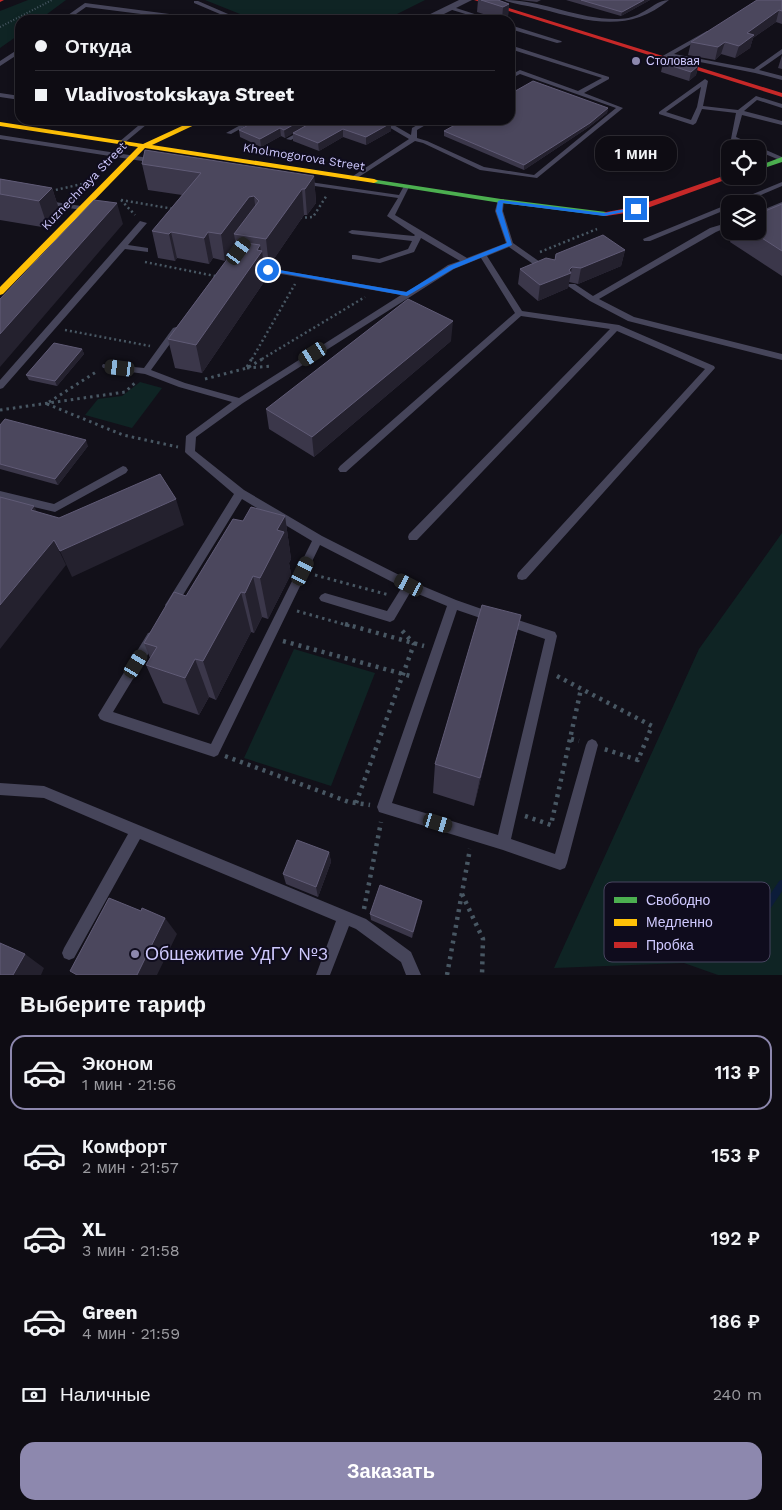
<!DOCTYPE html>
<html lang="ru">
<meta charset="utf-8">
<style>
:root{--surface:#0e0c13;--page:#1c1a21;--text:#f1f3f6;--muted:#9b9ba0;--line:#2e2c33;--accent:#8d88ae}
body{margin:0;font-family:"Work Sans",sans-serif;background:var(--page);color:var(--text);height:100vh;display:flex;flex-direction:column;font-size:19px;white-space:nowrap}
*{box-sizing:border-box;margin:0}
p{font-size:16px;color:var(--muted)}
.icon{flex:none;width:28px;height:28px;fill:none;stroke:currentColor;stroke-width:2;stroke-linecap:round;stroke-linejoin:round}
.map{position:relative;height:975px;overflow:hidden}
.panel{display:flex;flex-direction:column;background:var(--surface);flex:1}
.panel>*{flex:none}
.banner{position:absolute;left:15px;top:15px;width:500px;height:110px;border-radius:15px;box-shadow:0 2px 8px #0003,0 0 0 1px var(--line);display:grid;align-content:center;height:110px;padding:0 20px;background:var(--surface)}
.tools{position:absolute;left:721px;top:140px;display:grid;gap:10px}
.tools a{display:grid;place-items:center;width:45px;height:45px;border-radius:10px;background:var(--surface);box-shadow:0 2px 8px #0003,0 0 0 1px var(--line);font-size:25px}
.end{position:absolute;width:22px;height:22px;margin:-11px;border:6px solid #1a73e8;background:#fff;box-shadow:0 0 0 2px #fff}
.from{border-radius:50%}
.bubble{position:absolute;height:35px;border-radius:15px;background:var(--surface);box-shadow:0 2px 8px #0003,0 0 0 1px var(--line);font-size:16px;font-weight:600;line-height:35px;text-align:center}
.car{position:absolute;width:15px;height:30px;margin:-15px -8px;border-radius:6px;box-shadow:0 0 4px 1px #0007;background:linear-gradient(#222 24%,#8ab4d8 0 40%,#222 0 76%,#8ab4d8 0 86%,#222 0)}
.banner b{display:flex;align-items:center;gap:18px;height:48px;font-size:19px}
.banner b+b{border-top:1px solid var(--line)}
.banner i{width:12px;height:12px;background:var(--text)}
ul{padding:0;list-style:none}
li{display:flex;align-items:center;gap:15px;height:75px;margin:0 10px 8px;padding:0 10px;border:2px solid transparent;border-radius:15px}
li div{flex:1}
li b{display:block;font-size:19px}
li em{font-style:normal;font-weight:600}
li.active{border-color:var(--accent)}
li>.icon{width:45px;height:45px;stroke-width:1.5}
h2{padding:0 20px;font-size:22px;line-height:60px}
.pay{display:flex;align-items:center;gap:12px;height:55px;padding:0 20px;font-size:19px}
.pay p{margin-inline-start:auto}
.primary-button{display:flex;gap:10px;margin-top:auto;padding:10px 20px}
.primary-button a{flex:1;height:58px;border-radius:15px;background:var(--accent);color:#fff;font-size:20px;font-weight:600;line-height:58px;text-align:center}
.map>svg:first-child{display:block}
.green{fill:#0f2424}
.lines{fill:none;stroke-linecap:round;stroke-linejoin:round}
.stream{stroke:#0c1c3a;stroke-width:8}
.path-far3{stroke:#485763;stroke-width:2;stroke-dasharray:1 2;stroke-linecap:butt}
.path-far2{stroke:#485763;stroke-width:2.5;stroke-dasharray:2 3;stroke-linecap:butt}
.path-far1{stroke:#485763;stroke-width:3;stroke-dasharray:2.5 4;stroke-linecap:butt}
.path{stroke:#485763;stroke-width:4.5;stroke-dasharray:3 5;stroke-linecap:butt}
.lane{fill:#46455a;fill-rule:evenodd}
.street{fill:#46455a;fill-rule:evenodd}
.fast{fill:#4caf50;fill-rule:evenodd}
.slow{fill:#ffc107;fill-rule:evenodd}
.jam{fill:#c62828;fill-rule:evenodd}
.wall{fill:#3b374a}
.shaded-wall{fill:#24212e}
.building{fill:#4b475d;stroke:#605b76}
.route{fill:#1a73e8}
.poi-dot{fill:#8d88ae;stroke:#0f0c1d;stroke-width:2}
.labels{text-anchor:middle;stroke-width:4;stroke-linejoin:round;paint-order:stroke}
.far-poi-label{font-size:12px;fill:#cfc9fe;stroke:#0f0c1d;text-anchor:start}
.far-street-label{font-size:12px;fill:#cfc9fe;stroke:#0f0c1d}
.near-poi-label{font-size:18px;fill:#cfc9fe;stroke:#0f0c1d;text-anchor:start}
.key{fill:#0f0c1d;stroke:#494560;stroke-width:1}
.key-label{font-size:14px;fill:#cfc9fe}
</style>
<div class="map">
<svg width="782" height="975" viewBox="0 0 782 975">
<rect width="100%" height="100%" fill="#121019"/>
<path class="green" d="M28 0H66L39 20H20V34L0 48V11Z
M205 0H425L385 20H255Z
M140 382 162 388 132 428 85 415 98 399 122 396Z
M782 533V975H718L684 963 554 968 699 649Z
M294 649 375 673 331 786 244 758Z"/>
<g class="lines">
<path class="stream" d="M747 936 782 884"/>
<path class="path-far3" d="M251 17 260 20
M0 27 52 0"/>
<path class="path-far2" d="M51 191 82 184
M121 200 174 209
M121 200 135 215
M300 218 313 217 327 195
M540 252 597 229
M145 262 215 276
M65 330 150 346
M252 359 295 284
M262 359 365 297"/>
<path class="path-far1" d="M247 367 252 358
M247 368 271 366
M205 379 247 368 264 358
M49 402 96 372
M47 404 123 435 178 447
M0 410 125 392 137 381
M315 575 389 595
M297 611 350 626"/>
<path class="path" d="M345 624 424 646
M283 641 414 677
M557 676 652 726 638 760 604 749
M571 739 579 741
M225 756 349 802 370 805
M356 803 414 644 399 627
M525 816 551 825 581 689
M462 894 483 939 482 975
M364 909 381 822
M447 975 470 849"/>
<path class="lane" d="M504 0C542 0 577 19 615 19 624 19 633 18 641 13 650 9 658 0 669 0 628 34 588 21 541 9 530 6 515 5 504 0Z
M194 1H198L242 20H234L194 3Z
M85 3 200 18 203 20H188L86 7 76 14 109 20 72 17 67 20H61Z
M449 7H453L493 20H485L449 9Z
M510 25 561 41 562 42 557 43 510 29Z
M707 31 710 33 709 34 674 54 754 69 782 49V54L759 70 782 76V80L755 73 670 56 662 60 659 58Z
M510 45 609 77V79L584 93 623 108 537 178 480 170 423 143 415 141 354 180H350V178L409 139 377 120H385L411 135 412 128 426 120H434L417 130V138L427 141 484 167 534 175 616 108 520 74 510 79V75L520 70 578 91 602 78 510 49Z
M20 48V53L0 66V61Z
M705 79 708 81 703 106 738 110 756 96 782 104V108L757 100 744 111 782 121V125L742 115 736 137 782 157V161L758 151V149H752L731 139 736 113 702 109 696 123 693 125 659 114V112ZM701 87 697 107 691 120 666 112Z
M0 93 20 96V100L0 97Z
M145 120H152L123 144H119V142Z
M320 120H328L291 140 286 139Z
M246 122 251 123 231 134 226 133Z
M0 135 155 159 158 161 155 163 0 139Z
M303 181 399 195 404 186H408L409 187 395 215 467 258 506 243 495 211 498 199H504L503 211 513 243 550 269 549 271H543L509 247 487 256 522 311 619 325 714 366 715 368 526 579 522 580 518 579 517 576 518 573 705 369 617 331 417 540H409L408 537 409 534 610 329 521 316 346 472H340L338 469 340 466 515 313 481 258 454 269 243 403 196 437 195 451 244 490 322 536 413 582 456 600 496 614 498 617 496 620 492 622 457 610 392 803 498 835 545 639 502 624 500 621 502 618 506 616 555 632 557 636 511 839 555 854 586 745 588 741 592 739 596 741 598 745 567 863 565 868 560 870 503 850 379 812 377 807 447 606 411 591 394 620 390 622 321 601 319 598 321 595 325 593 387 611 402 587 320 545 218 755 214 757 104 721 100 719 98 715 148 633 152 632 156 633 158 637 156 641 113 712 211 744 312 541 242 499 175 608 171 610 167 608 165 605 167 602 234 494 187 454 185 452 186 436 232 402 179 387 145 374 103 368 102 366 103 364 144 368 173 328 176 327 180 330 151 370 185 383 239 398 401 295 252 269 248 267 249 265 407 292 448 265 460 261 421 238 414 252 380 263 352 259V255H355L379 259 408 249 412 241 352 234 348 232 352 230 414 236 415 235 387 216 398 198 301 184V182Z
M782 182V186L740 204H730V208L650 241H644L643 239Z
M42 200 81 206 85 208 81 210 45 204H42Z
M782 202V207L758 216V212Z
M140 221 147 223 128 245 148 248V252L125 249 3 388 0 389V380Z
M730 222V226L716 232 599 299 634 317 782 354V360L628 321 590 301 568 286 569 284H575L593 296 710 228Z
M123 466 126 467 128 470 126 473 55 512 0 499V491L54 504Z
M0 783 44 786 366 919 411 952 421 975H406L401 962 356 929 349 926 330 975H316L336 921 140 839 74 958 69 960 64 958 62 953 64 948 128 834 44 798 0 795Z"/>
<path class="street" d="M459 0H472L432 20H418Z"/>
<path class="fast" d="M782 157V162L758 170V166Z
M371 179 501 199 606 212 610 214 606 216 501 203 374 183 370 181Z"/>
<path class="slow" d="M195 120H205L152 145 374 179 378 181 374 183 145 148 3 294 0 295V287L138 147 0 126V122L143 144Z"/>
<path class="jam" d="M0 0H4L0 2Z
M474 0H483L782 93V97Z
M729 174 730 176H736L639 211 606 216 602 214 606 212 634 207Z"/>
</g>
<path class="wall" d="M478 0H498L509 4 508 16 502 20 477 12Z
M520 0H541L537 2Z
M566 0H650L621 16Z
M782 0V24L776 22 753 38 750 48 735 58 721 54 715 60 688 55 691 42Z
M782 55V69L778 68Z
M663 63 698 66 696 75 689 81 661 72Z
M20 72V90H19L15 76Z
M608 108 607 113 589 127 524 170 444 136V131Z
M258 120 391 131 366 145 343 137 319 151 293 141V133L285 138 281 136 261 147 240 137 239 130Z
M389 120H411L400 126Z
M142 164 314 176 316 203 307 215H304L269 266 264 265 266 279 202 373 175 368 168 339 236 247V246L225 261 213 258 209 264 177 258 175 261 158 258 152 231 182 195 148 190Z
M0 179 52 188 61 215 48 228 0 220Z
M782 204V276L730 242 734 231H758Z
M625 250 621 266 578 284 569 282 568 288 538 301 518 284 520 269 555 260Z
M451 341 314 457 269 429 266 409Z
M82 349 84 354 57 386 29 380 26 375Z
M0 425 88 446 58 485 0 469Z
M285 516 291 559 289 563 291 574 268 619 262 617 254 633 251 632 216 700 209 697 199 715 163 703 146 665 150 658 144 643 186 596Z
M521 615 513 649 474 806 433 793 435 764Z
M329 852 331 862 318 897 286 884 283 874Z
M421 907 412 938 371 920 370 914Z"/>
<path class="shaded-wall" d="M644 0H650L621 16 622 12Z
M509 4 508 16 502 20 503 7Z
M779 10 776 22 753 38 750 48 735 58 739 46 747 33Z
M725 42 721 54 715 60 718 47Z
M698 66 696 75 689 81 691 72Z
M608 108 607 113 589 127 524 170V165Z
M302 120H317L285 138 284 130Z
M400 120H411L400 126Z
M391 123V131L366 145V137Z
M280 128 281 136 261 147 260 139Z
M343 129V137L319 151 318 143Z
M314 176 316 203 307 215 305 189Z
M52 188 61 215 48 228 39 201Z
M302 189 304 215 269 266 266 239Z
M254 196 257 222 234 234 236 246 225 261 221 234 249 197Z
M117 203 123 224 0 367V334Z
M171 232 177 258 175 261 169 234Z
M208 232 213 258 209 264 204 238Z
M260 245 261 252 262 251 266 279 202 373 196 345Z
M625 250 621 266 578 284 581 268Z
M572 267 568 288 538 301 540 285 569 270Z
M453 321 451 341 314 457 312 437Z
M82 349 84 354 57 386 55 381Z
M86 440 88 446 58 485 55 479Z
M176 499 184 525 72 577 60 551Z
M34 506 47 532 31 510Z
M285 516 291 559 289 563 291 574 268 619 260 578 277 530Z
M54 540 66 565 0 649V605Z
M253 576 262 617 254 633 245 593Z
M241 592 251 632 216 700 203 661Z
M521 615 513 649 474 806 480 778Z
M195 659 209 697 199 715 185 678Z
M329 852 331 862 318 897 316 887Z
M422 901 421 907 412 938 413 932Z
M165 918 177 934 157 975H137Z
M25 954 44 968 41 975H13Z"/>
<path class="building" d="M481 0H498L509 4 503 7Z
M581 0H644L622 12Z
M757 0H782V11L779 10 747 33 754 35 739 46 725 42 718 47 691 42Z
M672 58 698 66 691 72 663 63Z
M20 72V77L15 76Z
M533 81 608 108 590 123 524 165 444 131 464 120H510V94Z
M258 120H302L284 130 280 128 260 139 239 130Z
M316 120H386L391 123 366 137 343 129 318 143 293 133Z
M145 150 314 176 305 189H302L266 239 234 234 259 201 254 196 249 197 221 234 208 232 204 238 171 232 169 234 152 231 201 173 142 164Z
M0 179 52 188 39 201 0 194Z
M94 200 117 203 0 334V299Z
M782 204V251L751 231H758V214Z
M603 235 625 250 581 268 572 267 569 270 571 273 540 285 520 269 546 258 555 260 556 254Z
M240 242 260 245 257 250 262 251 196 345 168 339Z
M408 299 453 321 312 437 266 409Z
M54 343 82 349 55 381 26 375Z
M5 419 86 440 55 479 0 464V425Z
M160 474 176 499 60 551 54 540 0 605V497L34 506 31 510 59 518Z
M251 507 285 516 277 530 284 532 260 578 253 576 245 593 241 592 203 661 195 659 185 678 146 665 157 647 144 643 174 592 186 596 233 519 243 521Z
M482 605 521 615 480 778 435 764Z
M297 840 329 852 316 887 283 874Z
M380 885 422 901 413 932 370 914Z
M109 898 141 911 142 908 165 918 137 975H77L70 971Z
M0 943 25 954 13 975H0Z"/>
<path class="route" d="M501 200 604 213 636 207 639 209 604 216 503 203 502 211 512 245 453 269 407 296 265 270 268 268 406 292 449 266 507 243 496 211 498 201Z"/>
<g class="poi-dot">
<circle cx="636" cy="61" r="5"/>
<circle cx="135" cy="954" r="5"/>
</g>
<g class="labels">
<g class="far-poi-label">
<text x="646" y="65">Столовая</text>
</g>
<g class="far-street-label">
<text transform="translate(304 157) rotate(9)" y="4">Kholmogorova Street</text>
<text transform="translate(84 186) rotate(-46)" y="4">Kuznechnaya Street</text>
</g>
<g class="near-poi-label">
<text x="145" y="960">Общежитие УдГУ №3</text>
</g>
</g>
<rect x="604" y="882" width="166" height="80" rx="8" class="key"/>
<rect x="614" y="897" width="23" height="6" fill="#4caf50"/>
<rect x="614" y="919" width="23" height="7" fill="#ffc107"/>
<rect x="614" y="942" width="23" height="6" fill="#c62828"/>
<g class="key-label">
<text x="646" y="905">Свободно</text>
<text x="646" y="927">Медленно</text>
<text x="646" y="950">Пробка</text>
</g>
</svg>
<div class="tools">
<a><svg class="icon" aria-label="locate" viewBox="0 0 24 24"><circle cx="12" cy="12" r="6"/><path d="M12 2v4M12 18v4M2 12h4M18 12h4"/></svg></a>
<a><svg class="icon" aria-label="layers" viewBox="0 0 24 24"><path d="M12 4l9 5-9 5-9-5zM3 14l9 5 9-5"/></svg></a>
</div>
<i class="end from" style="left:268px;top:270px"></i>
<i class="end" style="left:636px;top:209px"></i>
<div class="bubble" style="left:595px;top:136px;width:82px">1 мин</div>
<i class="car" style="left:239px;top:251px;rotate:36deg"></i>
<i class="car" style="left:313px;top:354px;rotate:237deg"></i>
<i class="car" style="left:120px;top:368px;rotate:277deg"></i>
<i class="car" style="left:303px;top:571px;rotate:26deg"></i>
<i class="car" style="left:409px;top:585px;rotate:297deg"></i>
<i class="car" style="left:136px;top:664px;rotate:31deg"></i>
<i class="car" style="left:438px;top:823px;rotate:107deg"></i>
<div class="banner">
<b><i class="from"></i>Откуда</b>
<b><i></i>Vladivostokskaya Street</b>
</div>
</div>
<section class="panel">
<h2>Выберите тариф</h2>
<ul>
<li class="active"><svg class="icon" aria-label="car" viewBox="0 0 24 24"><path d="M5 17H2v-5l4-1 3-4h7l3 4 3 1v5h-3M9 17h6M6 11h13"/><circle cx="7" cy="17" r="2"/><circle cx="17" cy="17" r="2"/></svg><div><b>Эконом</b><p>1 мин · 21:56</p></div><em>113 ₽</em></li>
<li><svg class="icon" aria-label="car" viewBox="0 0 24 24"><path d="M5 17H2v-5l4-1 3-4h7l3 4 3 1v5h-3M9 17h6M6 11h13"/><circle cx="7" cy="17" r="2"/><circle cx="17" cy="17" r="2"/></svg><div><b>Комфорт</b><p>2 мин · 21:57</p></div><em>153 ₽</em></li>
<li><svg class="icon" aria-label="car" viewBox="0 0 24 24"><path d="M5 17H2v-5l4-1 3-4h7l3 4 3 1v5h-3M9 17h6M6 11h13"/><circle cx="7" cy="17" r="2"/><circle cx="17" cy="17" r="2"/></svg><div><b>XL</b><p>3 мин · 21:58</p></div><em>192 ₽</em></li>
<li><svg class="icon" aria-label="car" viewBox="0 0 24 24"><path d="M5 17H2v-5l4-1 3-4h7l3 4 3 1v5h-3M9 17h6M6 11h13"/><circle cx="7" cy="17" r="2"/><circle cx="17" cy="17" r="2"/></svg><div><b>Green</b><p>4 мин · 21:59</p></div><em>186 ₽</em></li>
</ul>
<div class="pay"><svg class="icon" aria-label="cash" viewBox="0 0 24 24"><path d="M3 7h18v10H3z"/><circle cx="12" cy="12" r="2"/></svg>Наличные<p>240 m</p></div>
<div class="primary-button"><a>Заказать</a></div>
</section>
